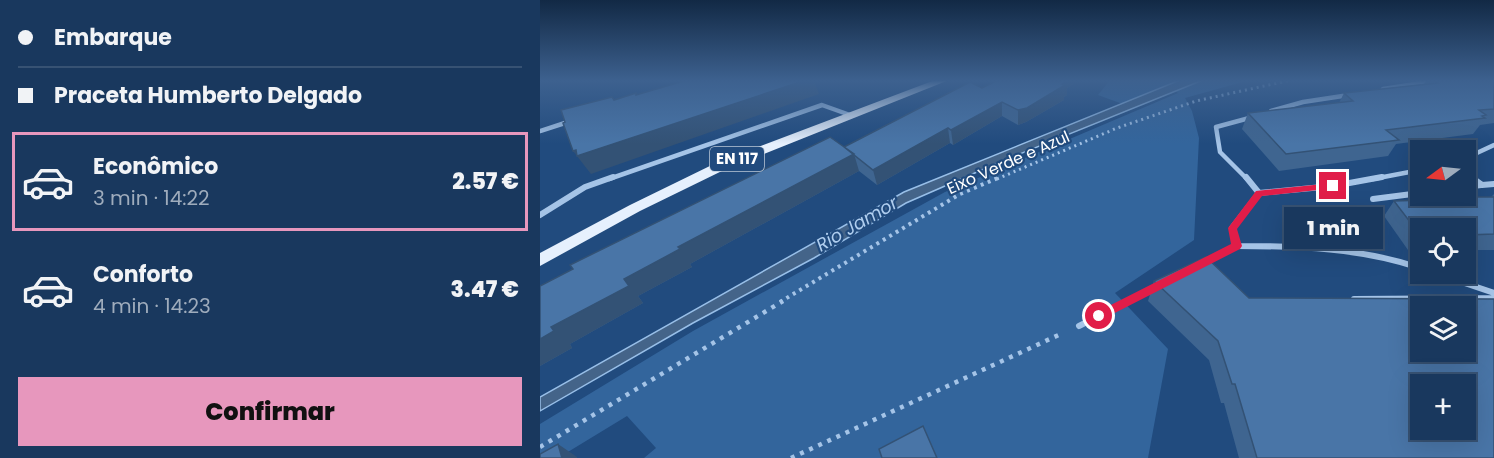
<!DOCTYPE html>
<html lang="pt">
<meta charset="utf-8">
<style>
:root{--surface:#19385e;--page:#223f64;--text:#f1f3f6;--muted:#9facbc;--line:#375273;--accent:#e797bd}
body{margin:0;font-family:Poppins,sans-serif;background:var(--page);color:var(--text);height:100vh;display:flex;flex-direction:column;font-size:22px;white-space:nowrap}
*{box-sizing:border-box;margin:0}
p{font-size:20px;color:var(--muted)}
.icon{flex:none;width:33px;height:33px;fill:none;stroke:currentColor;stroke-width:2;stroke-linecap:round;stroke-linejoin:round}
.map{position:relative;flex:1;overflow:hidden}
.panel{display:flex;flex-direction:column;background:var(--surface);width:540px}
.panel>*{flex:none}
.guide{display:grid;align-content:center;height:132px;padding:0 18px;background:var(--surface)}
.needle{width:39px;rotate:255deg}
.fabs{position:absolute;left:870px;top:140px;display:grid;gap:12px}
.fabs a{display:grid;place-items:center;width:66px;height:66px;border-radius:0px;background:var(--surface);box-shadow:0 6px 24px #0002,0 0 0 2px var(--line);font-size:30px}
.end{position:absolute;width:27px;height:27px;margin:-14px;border:8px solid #e11d48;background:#fff;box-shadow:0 0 0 3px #fff}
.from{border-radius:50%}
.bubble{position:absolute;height:42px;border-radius:0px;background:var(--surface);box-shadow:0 6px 24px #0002,0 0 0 2px var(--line);font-size:20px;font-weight:800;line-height:42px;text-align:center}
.guide b{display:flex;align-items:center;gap:21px;height:57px;font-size:22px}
.guide b+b{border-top:2px solid var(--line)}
.guide i{width:15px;height:15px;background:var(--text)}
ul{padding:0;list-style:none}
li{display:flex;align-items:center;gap:18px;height:99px;margin:0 12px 9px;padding:0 6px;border:3px solid transparent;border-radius:0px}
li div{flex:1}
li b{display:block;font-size:22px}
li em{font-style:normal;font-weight:800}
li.active{border-color:var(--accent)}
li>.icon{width:54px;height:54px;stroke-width:1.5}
.button{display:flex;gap:12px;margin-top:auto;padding:12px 18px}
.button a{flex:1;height:69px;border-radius:0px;background:var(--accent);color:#111;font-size:24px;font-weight:800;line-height:69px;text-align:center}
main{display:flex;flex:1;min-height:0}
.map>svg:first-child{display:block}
.green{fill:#33659c}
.water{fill:#446489;stroke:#98bfe8;stroke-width:1.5}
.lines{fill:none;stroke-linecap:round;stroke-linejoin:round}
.path-far2{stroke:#a5c4e7;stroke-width:3;stroke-dasharray:2 4;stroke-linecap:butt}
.path-far1{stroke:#a5c4e7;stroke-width:4;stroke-dasharray:3 4.5;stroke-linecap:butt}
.path{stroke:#a5c4e7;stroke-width:4.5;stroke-dasharray:4 6;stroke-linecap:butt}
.service-far1{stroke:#a5c4e7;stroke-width:4.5}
.service{stroke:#a5c4e7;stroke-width:6}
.minor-far1{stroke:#a5c4e7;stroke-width:4.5}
.minor{stroke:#a5c4e7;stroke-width:6}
.primary{fill:#e6f0fd;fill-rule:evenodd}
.wall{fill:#3f6590}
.shaded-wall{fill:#335275}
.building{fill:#4975a7;stroke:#335275;stroke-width:1.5;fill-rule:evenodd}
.route{fill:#e11d48}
.labels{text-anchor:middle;stroke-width:4.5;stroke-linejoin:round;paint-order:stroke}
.shield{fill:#214b7e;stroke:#bcc9d8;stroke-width:1.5}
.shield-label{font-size:15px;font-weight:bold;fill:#fff}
.street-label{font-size:16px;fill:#fff;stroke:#214b7e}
.water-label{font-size:18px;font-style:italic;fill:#b0ceef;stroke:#214b7e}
</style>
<main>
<section class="panel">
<div class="guide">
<b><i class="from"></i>Embarque</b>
<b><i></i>Praceta Humberto Delgado</b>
</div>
<ul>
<li class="active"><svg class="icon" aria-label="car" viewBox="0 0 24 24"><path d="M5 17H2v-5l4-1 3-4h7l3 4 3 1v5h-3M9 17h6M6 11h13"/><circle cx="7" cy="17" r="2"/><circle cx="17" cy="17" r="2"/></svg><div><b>Econômico</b><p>3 min · 14:22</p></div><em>2.57 €</em></li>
<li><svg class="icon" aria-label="car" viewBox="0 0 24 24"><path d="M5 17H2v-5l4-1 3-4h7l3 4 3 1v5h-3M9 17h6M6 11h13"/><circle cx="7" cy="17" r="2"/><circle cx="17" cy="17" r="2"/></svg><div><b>Conforto</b><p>4 min · 14:23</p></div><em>3.47 €</em></li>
</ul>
<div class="button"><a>Confirmar</a></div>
</section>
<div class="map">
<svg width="954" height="458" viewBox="0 0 954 458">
<rect width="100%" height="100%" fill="#214b7e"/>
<path class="green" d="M570 80H710L645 98 652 111 659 138 654 240 575 293 628 349 608 458H104L116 448 87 416 18 458H0V424L153 331 405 192 638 93 635 90 591 107 558 95Z"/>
<path class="water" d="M640 80H663L460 162 366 203 274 258 153 323 0 411V397L364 192Z"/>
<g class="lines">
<path class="path-far2" d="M457 179 577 128 656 101 751 80"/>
<path class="path-far1" d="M240 302 420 194 460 177"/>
<path class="path" d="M0 447 243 301
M251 458 523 333"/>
<path class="service-far1" d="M665 262 697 246
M585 302 617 286"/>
<path class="service" d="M539 326 588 301"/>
<path class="minor-far1" d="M843 89 900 80
M731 111 763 102 809 95
M0 131 31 121
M926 158 954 145
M926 173 933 179
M69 179 282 105 310 115
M707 179 680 152 676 127 713 117
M833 179 880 170"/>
<path class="minor" d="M706 177 719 193
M931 177 942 185 954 184
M926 187 941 185
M719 193 692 228 697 246C759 246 821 248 880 268
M719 193 793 186 842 177
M833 199 880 193
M0 215 45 187 73 177
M895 273 954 293
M814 299 954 298"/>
<path class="primary" d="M395 80H409L186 169 100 211 0 266V253L90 205 176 163Z"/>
</g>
<path class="wall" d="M458 80H539L527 88V95L524 97V100L486 122 478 125 462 116 413 145 410 143 337 185 319 171 150 264 152 267 98 296 103 303 30 344 32 348 0 366V286L33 269 304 147 442 88Z
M887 80H954V123L940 125 933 134 856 144 848 156 739 171 702 129 708 113 799 103 804 93 884 84Z
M954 194V250H926V228H880V250H868L844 216 854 201 877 200 880 197H951Z
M614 281 709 298 954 458H699L684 403H681L669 360 608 301Z"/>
<path class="shaded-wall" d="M266 80H274L279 94 51 174 33 151Z
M522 80H539L527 88V95L524 97V100L486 122 478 125V110Z
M462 102V116L413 145 411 130Z
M408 128 410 143 337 185 333 170Z
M314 154 319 171 150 264 152 267 98 296 103 303 30 344 32 348 0 366V339L11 327 84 279 138 247Z
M18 444 37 457V458H22Z"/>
<path class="building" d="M147 80H266L37 156 36 150 33 151 23 123 25 122 21 110 72 97 74 100 96 93V95Z
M458 80H526L528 81 522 84 525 85 487 108 478 110 462 102 411 130 408 128 333 170 304 147 430 82 442 88Z
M893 80H954V109L939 110 946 115 942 116 945 118 846 130 859 140 746 154 708 113 813 101 804 93 898 83Z
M290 137 314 154 138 247 140 249 84 279 89 286 11 327 14 331 0 339V286L33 269 30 265Z
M880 197H954V234L927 235 930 238H926V228H880V235L854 201 883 200Z
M666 257 709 298 954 299V458H717L695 384H692L678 341 614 281ZM880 306H926V351H880ZM880 384H926V429H880Z
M383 426 397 458H342L339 449Z
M18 444 22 458H0V454Z"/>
<linearGradient id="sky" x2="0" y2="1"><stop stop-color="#122945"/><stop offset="0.56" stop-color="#3d618f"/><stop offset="1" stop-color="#3d618f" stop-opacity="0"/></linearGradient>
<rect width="954" height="144" fill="url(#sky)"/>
<path class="route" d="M793 183 796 184V188L722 196 697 229 702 246 700 249 563 319H555V313L691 244 688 228 716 191Z"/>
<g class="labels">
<rect class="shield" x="170" y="147" width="54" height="24" rx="4.5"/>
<g class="shield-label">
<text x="197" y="164">EN 117</text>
</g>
<g class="street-label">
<text transform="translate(468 162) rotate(-24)" y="6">Eixo Verde e Azul</text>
</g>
<g class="water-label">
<text transform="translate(317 224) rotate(-30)" y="6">Rio Jamor</text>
</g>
</g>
</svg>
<div class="fabs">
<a><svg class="needle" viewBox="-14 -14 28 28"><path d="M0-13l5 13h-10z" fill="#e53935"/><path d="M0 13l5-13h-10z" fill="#9facbc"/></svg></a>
<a><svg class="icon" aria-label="locate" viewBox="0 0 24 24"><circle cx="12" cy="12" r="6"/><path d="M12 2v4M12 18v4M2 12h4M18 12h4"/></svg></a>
<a><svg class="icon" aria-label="layers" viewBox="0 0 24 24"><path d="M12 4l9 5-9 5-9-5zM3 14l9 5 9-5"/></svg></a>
<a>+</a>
</div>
<i class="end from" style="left:559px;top:316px"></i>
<i class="end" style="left:793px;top:186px"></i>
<div class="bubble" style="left:744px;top:207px;width:99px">1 min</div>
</div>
</main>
